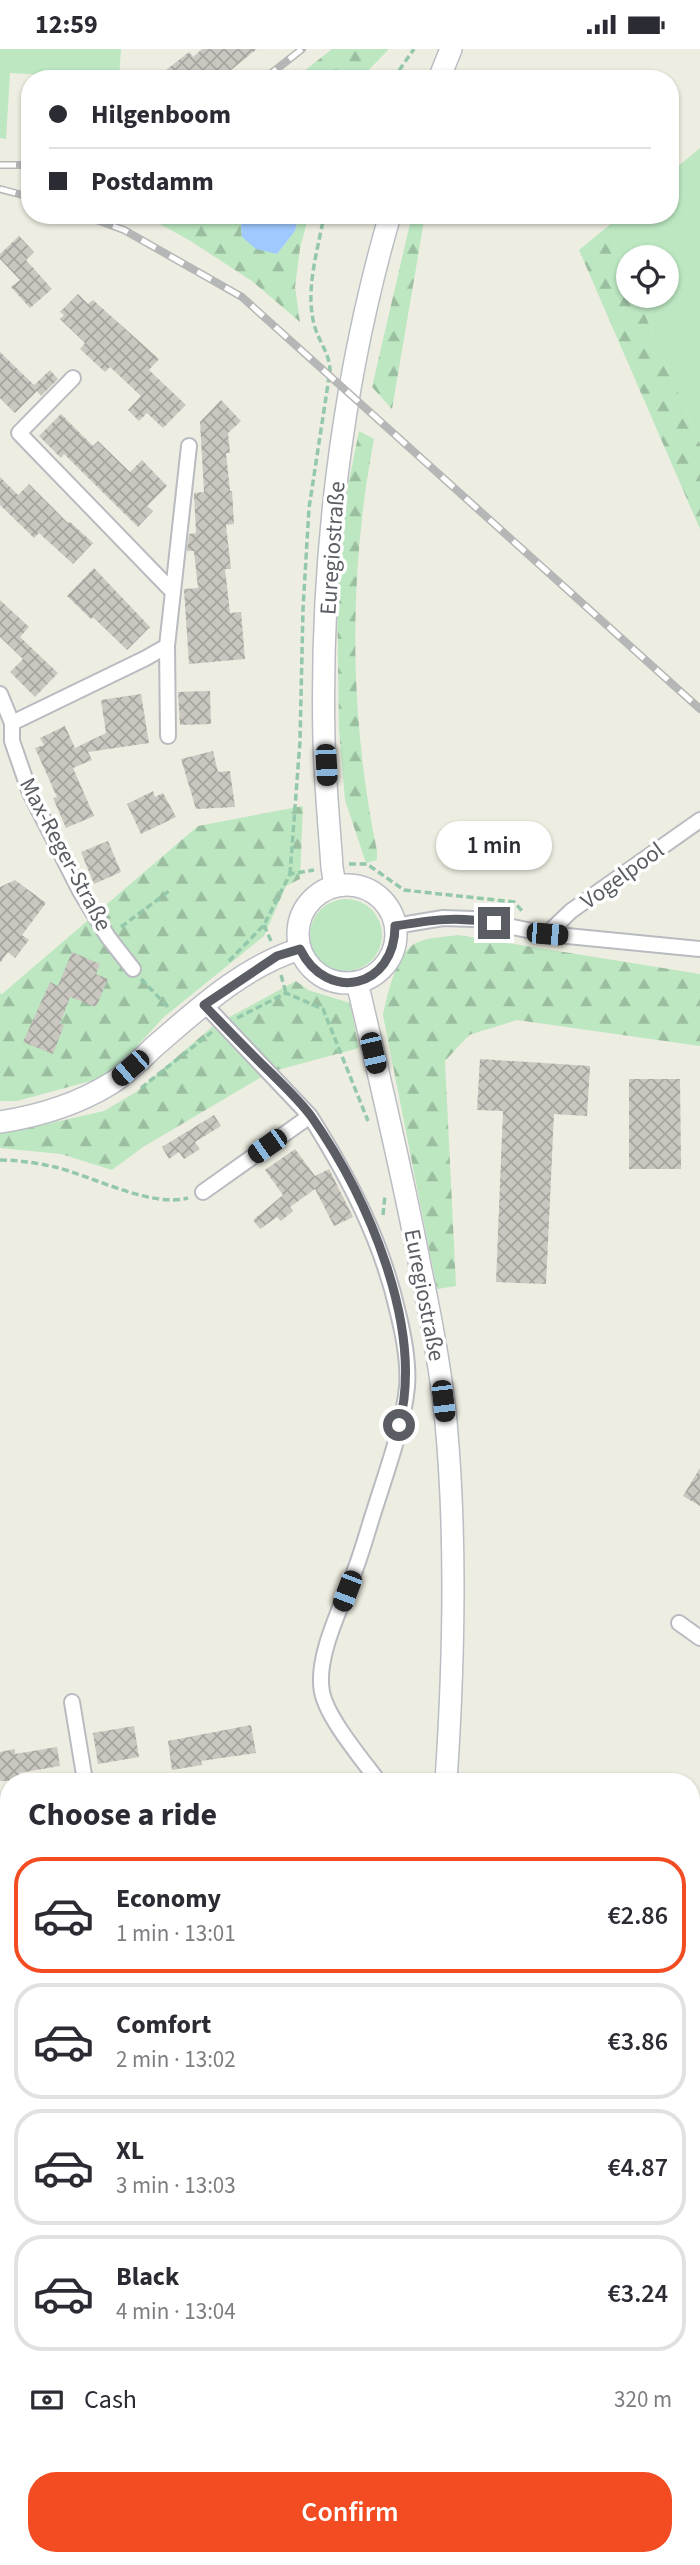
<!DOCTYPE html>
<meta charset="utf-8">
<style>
:root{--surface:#fff;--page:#f7f7f7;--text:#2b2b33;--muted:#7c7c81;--line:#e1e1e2;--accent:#f34c23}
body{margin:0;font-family:"Source Sans 3",sans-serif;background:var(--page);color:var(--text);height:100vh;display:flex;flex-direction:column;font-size:26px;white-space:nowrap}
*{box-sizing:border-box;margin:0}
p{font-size:23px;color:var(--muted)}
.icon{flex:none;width:38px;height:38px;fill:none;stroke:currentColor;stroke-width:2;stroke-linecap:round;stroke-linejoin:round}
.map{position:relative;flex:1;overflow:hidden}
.details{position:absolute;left:0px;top:1724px;width:700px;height:793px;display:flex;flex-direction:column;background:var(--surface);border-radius:28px 28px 0 0;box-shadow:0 2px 5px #0004}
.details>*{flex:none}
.banner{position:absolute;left:21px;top:21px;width:658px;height:154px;border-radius:28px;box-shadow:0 2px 5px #0004;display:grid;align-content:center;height:154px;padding:0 28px;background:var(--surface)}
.controls{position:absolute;left:616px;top:196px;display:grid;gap:14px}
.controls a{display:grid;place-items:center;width:63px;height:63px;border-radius:50%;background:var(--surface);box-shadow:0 2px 5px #0004;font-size:35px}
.end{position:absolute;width:32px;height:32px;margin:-16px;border:9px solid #5a5d63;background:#fff;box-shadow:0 0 0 4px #fff}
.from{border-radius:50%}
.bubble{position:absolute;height:49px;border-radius:24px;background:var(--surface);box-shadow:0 2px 5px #0004;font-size:23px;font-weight:600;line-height:49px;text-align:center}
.car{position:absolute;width:21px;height:42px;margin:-21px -10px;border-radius:9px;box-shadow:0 0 5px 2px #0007;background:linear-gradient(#222 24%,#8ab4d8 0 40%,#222 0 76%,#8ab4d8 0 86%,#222 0)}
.banner b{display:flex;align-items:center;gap:24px;height:66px;font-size:26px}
.banner b+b{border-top:2px solid var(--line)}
.banner i{width:18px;height:18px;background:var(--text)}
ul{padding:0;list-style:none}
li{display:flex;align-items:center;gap:21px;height:116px;margin:0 14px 10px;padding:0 14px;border:4px solid var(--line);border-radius:28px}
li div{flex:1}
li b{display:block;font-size:26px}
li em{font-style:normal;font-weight:600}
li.active{border-color:var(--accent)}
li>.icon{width:63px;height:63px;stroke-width:1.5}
h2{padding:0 28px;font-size:32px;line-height:84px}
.pay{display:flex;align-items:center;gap:18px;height:77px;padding:0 28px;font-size:26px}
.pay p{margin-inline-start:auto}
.cta{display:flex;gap:14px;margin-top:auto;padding:14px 28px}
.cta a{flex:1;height:80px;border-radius:28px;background:var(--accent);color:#fff;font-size:28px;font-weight:600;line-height:80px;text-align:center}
.status{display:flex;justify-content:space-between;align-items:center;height:49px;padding:0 35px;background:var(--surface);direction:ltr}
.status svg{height:19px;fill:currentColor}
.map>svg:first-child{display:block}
.grass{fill:#bce7c1}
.forest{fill:url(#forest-firs)}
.water{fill:#a0caff}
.building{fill:url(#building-cross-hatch)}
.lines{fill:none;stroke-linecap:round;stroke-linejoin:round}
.lane-casing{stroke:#b9bbc1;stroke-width:10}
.street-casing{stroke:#b9bbc1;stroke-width:18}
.secondary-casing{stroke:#babdc4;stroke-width:24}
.path{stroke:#94c8aa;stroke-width:3.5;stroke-dasharray:7 3.5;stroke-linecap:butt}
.lane{stroke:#fff;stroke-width:7}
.street{stroke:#fff;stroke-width:14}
.secondary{stroke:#fff;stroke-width:21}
.rail-casing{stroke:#b5b6b6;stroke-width:8}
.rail{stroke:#fff;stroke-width:5;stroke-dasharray:16;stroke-linecap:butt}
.route{stroke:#5a5d63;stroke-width:9}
.labels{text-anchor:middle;stroke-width:7;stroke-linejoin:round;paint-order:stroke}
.street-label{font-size:23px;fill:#5a5d63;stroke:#fff}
</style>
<div class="status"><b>12:59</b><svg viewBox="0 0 49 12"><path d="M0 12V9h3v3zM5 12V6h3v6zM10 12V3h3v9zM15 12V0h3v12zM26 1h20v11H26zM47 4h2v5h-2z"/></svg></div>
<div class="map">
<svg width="700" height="2516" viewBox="0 0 700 2516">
<defs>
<pattern id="forest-firs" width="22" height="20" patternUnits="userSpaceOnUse" patternTransform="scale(1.75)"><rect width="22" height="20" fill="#bce7c1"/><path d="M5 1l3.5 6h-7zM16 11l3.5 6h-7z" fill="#9cbea0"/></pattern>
<pattern id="building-cross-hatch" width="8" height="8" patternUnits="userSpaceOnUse" patternTransform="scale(1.75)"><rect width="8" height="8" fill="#c9c7bf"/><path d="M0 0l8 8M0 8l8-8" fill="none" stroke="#a6a59f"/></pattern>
</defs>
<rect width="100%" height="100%" fill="#eeede1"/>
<path class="grass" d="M0 0H121L119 30 10 24 6 90 0 89Z
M700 99V395L637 247H667V208H628V227L607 178 621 166H670V124Z
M310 886a36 36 0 1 1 72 0a36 36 0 1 1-72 0Z
M9 2163V2508H232L230 2516H0V2167Z"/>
<path class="forest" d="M332 0H389L360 30H294Z
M143 166H240L242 188 277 205 295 182 299 166H309L300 199 295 238 300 273 252 232 189 191Z
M412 166H425L392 360 372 338Z
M607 178 628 227V247H637L700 395V480L579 201Z
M359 382 374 390C348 526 349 667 377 802V811L366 814 345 751 339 681 337 548 339 503 345 452Z
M303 757 300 830 286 837 264 887 164 968 109 1027 17 1052H0V944L2 945 198 777Z
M458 886 700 925V997L517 971 469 986 445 1012 456 1237 437 1240 383 966C387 946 396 907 414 895 426 888 445 888 458 886Z
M296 932 308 941 350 954 359 999 270 1023 143 1098 112 1121 61 1105 0 1099V1079L25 1080 104 1062 136 1043 213 977Z"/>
<path class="water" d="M240 166H299L295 182 277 205 256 200 242 188Z"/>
<path class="building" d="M202 0H257L220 30H174L166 21 189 3 193 8Z
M19 187 34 203 26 211 52 240 30 259 11 238 20 231 0 210V205Z
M78 245 88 255 93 251 159 310 149 321 186 356 163 379 147 364 139 372 128 361 141 347 110 318 105 323 80 300 85 294 60 270 64 266 60 263Z
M0 303 34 336 50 321 58 330 41 347 37 342 15 364 0 349Z
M221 351 241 372 228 384 230 404H226L230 442H232L234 475 226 476 231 520H225L230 564 241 563 245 610 189 615 184 540 198 539 194 502H187L189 485 196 484 194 444 204 443 200 373Z
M61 365 93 397 98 392 130 423 142 411 167 437 147 457 153 462 138 478 64 405 61 409 39 387Z
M0 428 18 446 29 435 68 474 70 473 93 494 73 515 39 484 34 489 0 456Z
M94 519 150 578 127 601 93 568 91 570 67 547Z
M0 551 29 578 20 588 58 624 35 648 10 623 23 610 0 588Z
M210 642 211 675 180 676 178 643Z
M141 645 149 694 88 703 92 711 73 719 94 767 66 779 53 749 57 748 35 699 44 696 40 689 65 677 75 699 106 684 101 651Z
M213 702 218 723 230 722 235 758 196 760 181 710Z
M153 742 155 748 163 744 176 768 141 785 127 755Z
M108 792 121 823 94 835 81 803Z
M15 831 46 854 22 886 29 891 15 909 8 903 0 914V838Z
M72 903 100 915 96 925 108 930 96 958 70 948 60 975 64 976 53 1005 23 993 50 933 58 937Z
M480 1010 590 1017 587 1067 554 1065 546 1235 496 1233 503 1062 477 1061Z
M629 1030H680L681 1120H629Z
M214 1066 221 1077 195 1093 200 1100 184 1110 179 1103 169 1110 162 1098Z
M295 1100 315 1127 329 1120 353 1168 334 1177 315 1140 290 1158 293 1162 281 1172 277 1168 260 1180 253 1171 283 1146 265 1121Z
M700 1419V1457L683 1447Z
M251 1676 256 1704 201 1712 202 1716 172 1721 168 1692Z
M134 1677 139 1708 98 1715 93 1684Z
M57 1698 60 1717 19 1724 20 1732H0V1703L15 1700V1705Z"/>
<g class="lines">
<g class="lane-casing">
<path id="lane" d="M0 1788 9 1840
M0 1870 9 1859"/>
</g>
<g class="street-casing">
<path id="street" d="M73 329 19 384 172 542
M0 645 12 674V692L30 744 80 842 108 888 133 920
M12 674 146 609 167 597
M168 687 167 597 189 397
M395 877 443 869 473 870 547 885 700 900
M547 885 571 862 700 771
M310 1067C349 1129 382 1192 398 1264 404 1288 409 1313 407 1338 403 1377 388 1418 376 1456 369 1477 363 1500 355 1521 343 1555 315 1607 322 1643 327 1669 362 1710 378 1732
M203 1143 310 1067 204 955
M679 1574 700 1589
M72 1653 85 1732
M0 1772 9 1770
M0 2045 9 2050"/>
</g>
<g class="secondary-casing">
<path id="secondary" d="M439 30 451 0
M298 885a49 49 0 1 1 98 0a49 49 0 1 1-98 0Z
M335 837 332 818C329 775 325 733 324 691 320 515 341 335 390 166
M357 933C379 1027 402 1122 420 1217 431 1269 441 1321 446 1373 457 1492 454 1613 446 1732
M0 1073C39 1067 76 1056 110 1035 126 1026 141 1010 155 997 198 960 244 917 300 900
M290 2516 292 2508"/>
</g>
<path class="path" d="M393 30 414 0
M349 815H367L404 841 514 853 524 864
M290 825 300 692 303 560 309 459 330 322C330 304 318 292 314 275 305 240 318 201 324 166
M264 876 271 892
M121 878 169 842
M229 912 264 876 290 825 314 821
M281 926 286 944
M141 930 170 960
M237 969 286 944 323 960 368 1072
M141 1039 212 983
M0 1111C18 1111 37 1114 55 1118 92 1127 151 1159 188 1149
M383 1166 385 1146
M267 2516 269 2508"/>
<use href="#lane" class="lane"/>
<use href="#street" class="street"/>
<use href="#secondary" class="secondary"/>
<g class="rail-casing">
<path id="rail" d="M264 30 302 0
M0 116H30
M0 140 30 148
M83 166 124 181 242 248 700 660"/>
</g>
<use href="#rail" class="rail"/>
</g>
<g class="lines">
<path class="route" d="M399 1376C425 1278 367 1147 311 1067 299 1051 285 1038 271 1024 248 1002 226 979 204 956L277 907 300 900C327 955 395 939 395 877 431 871 457 867 494 874"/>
</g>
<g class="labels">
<g class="street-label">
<text transform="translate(332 499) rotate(-86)" y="8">Euregiostraße</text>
<text transform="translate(66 805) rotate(62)" y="8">Max-Reger-Straße</text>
<text transform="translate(622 826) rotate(-36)" y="8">Vogelpool</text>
<text transform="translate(425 1246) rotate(79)" y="8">Euregiostraße</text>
</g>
</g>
</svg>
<div class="controls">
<a><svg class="icon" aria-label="locate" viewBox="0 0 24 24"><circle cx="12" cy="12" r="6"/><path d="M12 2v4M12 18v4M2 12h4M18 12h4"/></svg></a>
</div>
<i class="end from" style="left:399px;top:1376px"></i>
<i class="end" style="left:494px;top:874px"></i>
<div class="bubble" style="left:436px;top:772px;width:116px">1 min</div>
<i class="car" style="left:326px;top:716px;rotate:177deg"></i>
<i class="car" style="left:547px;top:885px;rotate:95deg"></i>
<i class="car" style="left:373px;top:1004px;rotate:167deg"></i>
<i class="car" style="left:130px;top:1019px;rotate:229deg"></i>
<i class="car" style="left:267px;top:1097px;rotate:235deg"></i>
<i class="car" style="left:443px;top:1352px;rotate:173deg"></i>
<i class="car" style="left:347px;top:1542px;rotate:201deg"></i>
<div class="banner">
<b><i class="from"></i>Hilgenboom</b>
<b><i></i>Postdamm</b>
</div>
<section class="details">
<h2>Choose a ride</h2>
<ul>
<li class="active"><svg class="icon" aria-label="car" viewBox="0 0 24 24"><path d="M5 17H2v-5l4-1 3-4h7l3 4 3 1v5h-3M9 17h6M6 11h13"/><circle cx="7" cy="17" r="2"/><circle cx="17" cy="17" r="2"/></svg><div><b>Economy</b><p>1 min · 13:01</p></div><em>€2.86</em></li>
<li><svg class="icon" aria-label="car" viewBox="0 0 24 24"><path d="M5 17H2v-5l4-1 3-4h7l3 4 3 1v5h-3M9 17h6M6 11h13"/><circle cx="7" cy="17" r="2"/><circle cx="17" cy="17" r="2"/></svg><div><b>Comfort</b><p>2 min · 13:02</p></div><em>€3.86</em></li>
<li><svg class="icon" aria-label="car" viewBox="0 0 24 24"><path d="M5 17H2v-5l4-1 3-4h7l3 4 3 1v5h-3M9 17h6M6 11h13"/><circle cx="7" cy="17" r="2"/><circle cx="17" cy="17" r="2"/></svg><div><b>XL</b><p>3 min · 13:03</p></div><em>€4.87</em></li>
<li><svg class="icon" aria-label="car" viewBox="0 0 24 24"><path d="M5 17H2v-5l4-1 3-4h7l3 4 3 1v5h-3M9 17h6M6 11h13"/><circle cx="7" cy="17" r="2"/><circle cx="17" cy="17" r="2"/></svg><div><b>Black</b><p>4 min · 13:04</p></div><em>€3.24</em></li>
</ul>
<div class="pay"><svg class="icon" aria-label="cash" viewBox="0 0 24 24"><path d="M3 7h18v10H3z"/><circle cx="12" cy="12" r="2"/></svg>Cash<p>320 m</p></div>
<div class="cta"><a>Confirm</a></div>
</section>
</div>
